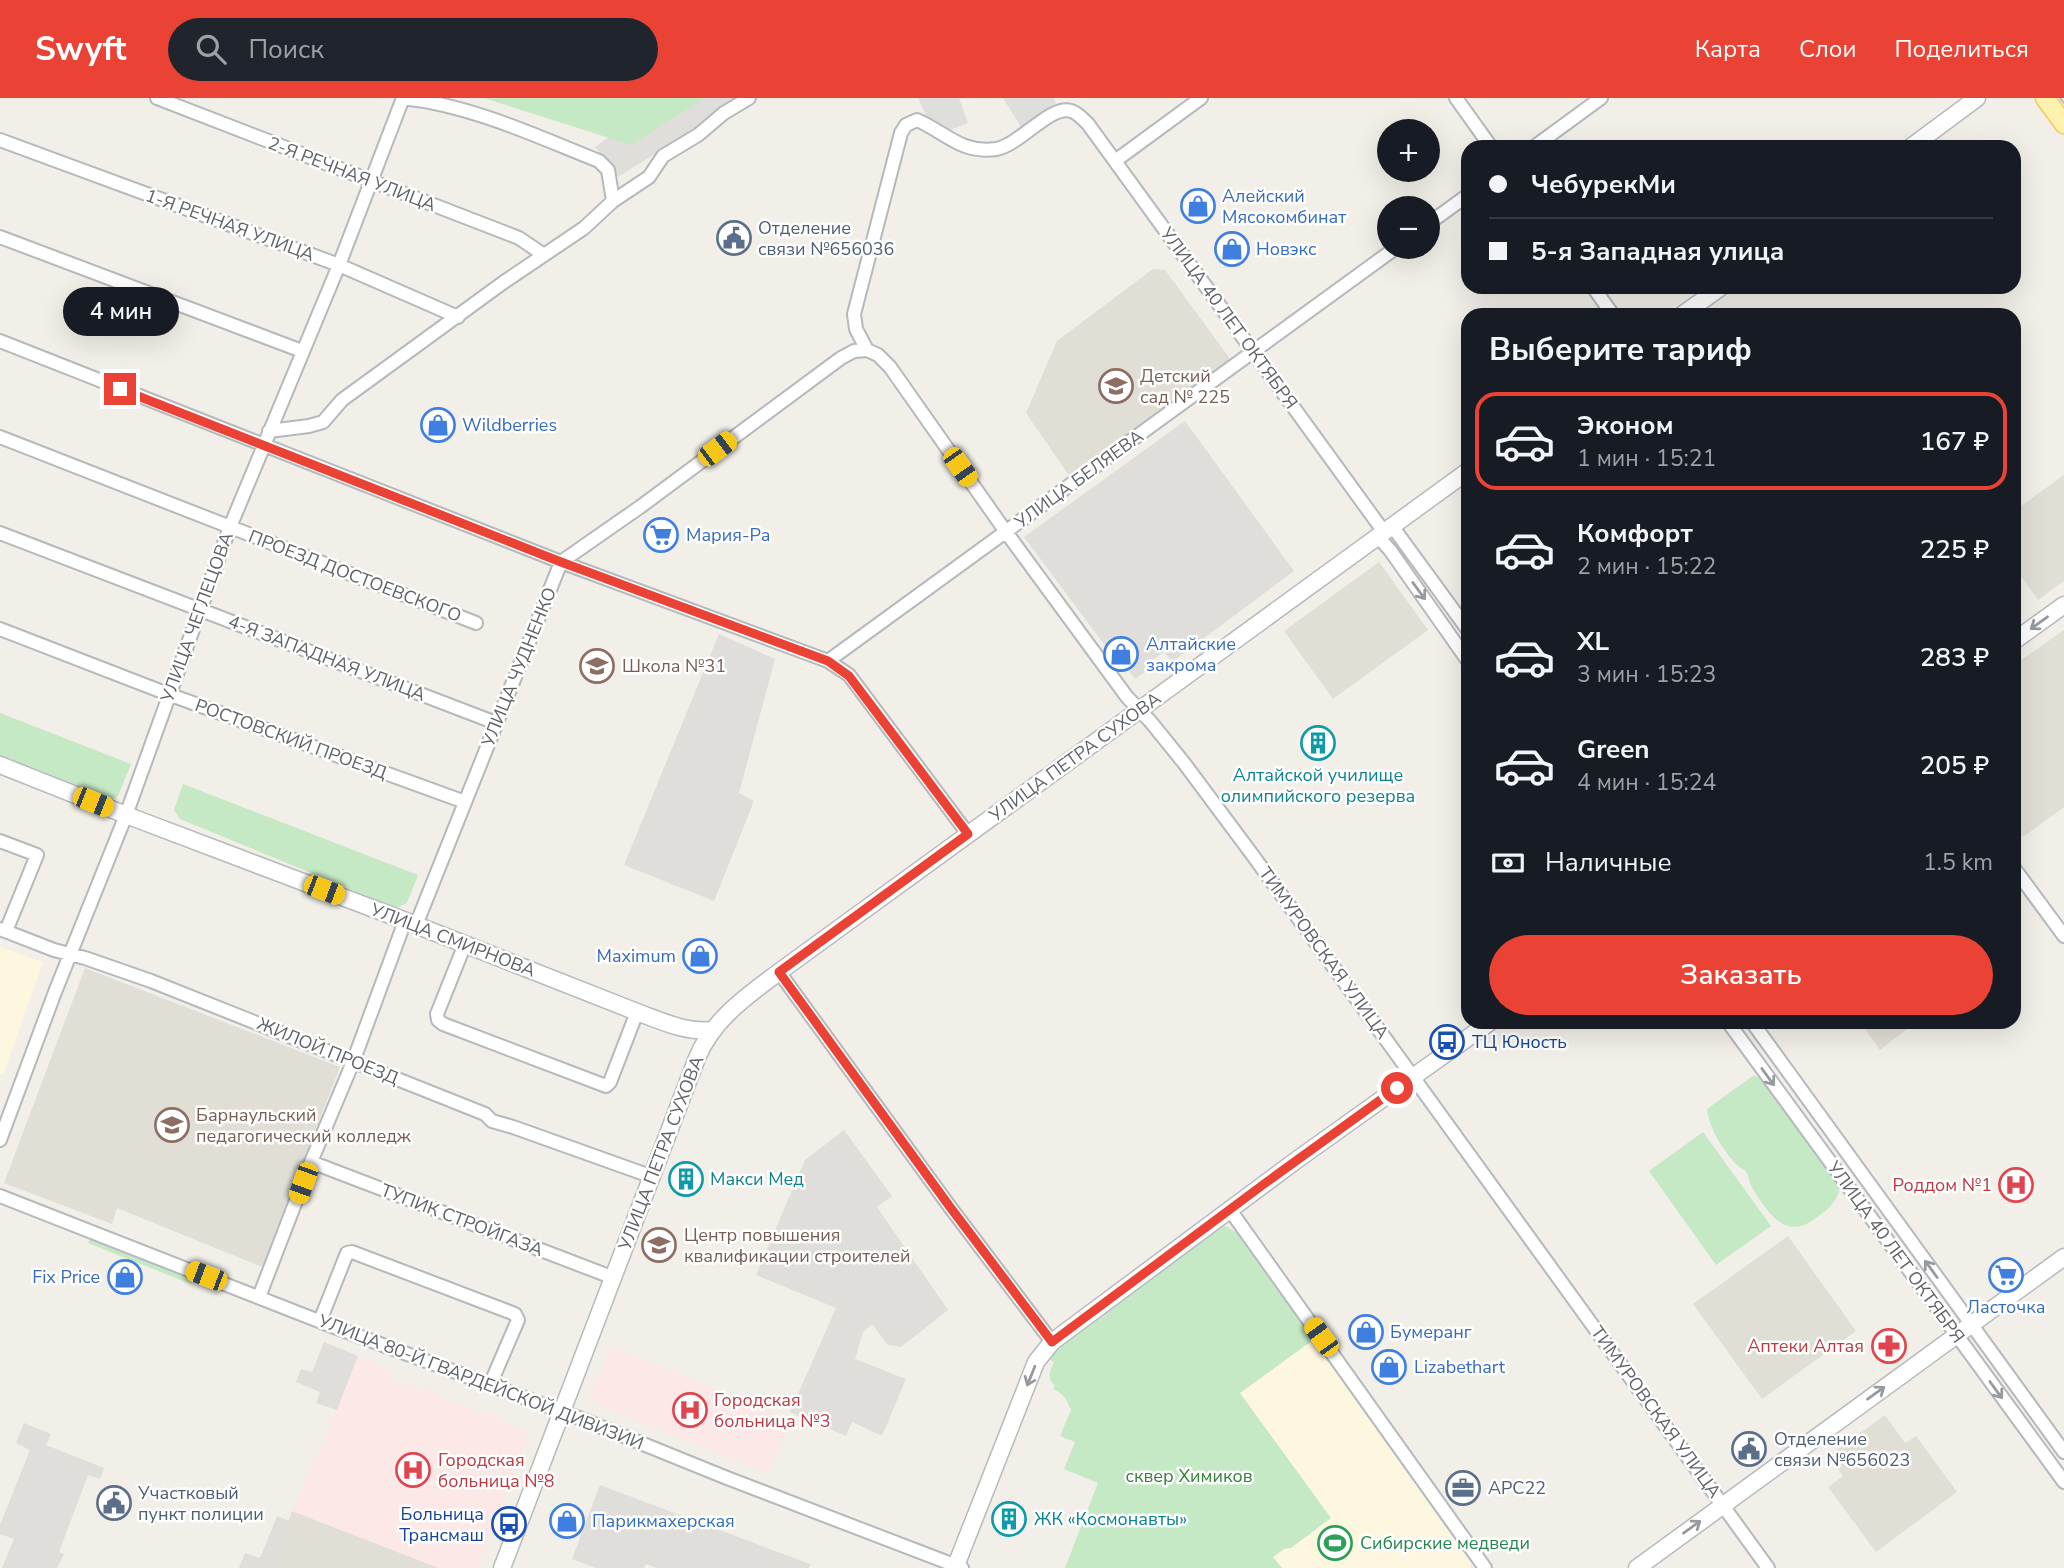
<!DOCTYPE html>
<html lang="ru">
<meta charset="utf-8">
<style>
:root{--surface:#171b24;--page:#20242c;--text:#f1f3f6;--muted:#9ea1a6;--line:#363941;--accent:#ea4335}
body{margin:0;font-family:"Nunito Sans",sans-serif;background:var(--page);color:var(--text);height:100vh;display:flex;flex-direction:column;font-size:26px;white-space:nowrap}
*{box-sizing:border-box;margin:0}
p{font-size:23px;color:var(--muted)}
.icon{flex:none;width:38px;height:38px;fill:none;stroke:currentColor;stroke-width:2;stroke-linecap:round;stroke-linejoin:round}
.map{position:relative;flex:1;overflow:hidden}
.details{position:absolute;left:1461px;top:210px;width:560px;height:721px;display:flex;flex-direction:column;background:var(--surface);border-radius:21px;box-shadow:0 7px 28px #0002}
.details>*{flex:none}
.banner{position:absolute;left:1461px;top:42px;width:560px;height:154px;border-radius:21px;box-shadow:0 7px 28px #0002;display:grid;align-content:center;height:154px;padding:0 28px;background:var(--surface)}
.fabs{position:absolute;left:1377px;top:21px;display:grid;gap:14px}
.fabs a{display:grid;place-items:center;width:63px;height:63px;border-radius:50%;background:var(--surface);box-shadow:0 7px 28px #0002;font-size:35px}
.end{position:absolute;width:32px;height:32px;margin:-16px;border:9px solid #ea4335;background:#fff;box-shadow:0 0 0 4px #fff}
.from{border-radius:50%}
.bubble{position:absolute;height:49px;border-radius:24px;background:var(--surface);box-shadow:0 7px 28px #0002;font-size:23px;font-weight:600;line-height:49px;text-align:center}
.car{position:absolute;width:21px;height:42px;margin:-21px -10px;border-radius:9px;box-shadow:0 0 5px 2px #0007;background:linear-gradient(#f5c518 24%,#345 0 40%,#f5c518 0 76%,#345 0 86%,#f5c518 0)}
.banner b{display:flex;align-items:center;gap:24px;height:66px;font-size:26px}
.banner b+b{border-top:2px solid var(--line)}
.banner i{width:18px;height:18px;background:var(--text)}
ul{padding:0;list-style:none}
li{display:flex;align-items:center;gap:21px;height:98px;margin:0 14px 10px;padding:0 14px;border:4px solid transparent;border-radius:21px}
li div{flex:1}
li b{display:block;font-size:26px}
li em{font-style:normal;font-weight:600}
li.active{border-color:var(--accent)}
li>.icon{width:63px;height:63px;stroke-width:1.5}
h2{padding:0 28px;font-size:32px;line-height:84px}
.pay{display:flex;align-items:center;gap:18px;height:77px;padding:0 28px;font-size:26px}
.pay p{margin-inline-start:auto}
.button{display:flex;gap:14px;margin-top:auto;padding:14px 28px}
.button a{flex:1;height:80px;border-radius:42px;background:var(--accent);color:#fff;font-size:28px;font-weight:600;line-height:80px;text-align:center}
header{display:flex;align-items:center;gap:42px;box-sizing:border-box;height:98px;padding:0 35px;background:var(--accent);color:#fff}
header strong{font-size:33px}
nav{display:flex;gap:38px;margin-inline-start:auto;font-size:24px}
.search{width:490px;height:63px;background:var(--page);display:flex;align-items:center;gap:18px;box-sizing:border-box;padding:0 24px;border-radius:38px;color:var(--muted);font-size:26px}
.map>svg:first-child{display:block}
.commercial{fill:#fef7e0}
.industrial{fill:#e0deda}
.education{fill:#e1ded6}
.medical{fill:#fce8e6}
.green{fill:#c5e8c5}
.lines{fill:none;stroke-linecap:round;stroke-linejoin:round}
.street-casing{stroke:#b5b8bc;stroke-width:16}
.secondary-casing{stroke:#b6babf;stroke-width:19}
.primary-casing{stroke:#f2c960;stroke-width:21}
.street{stroke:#fff;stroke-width:12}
.secondary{stroke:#fff;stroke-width:16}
.primary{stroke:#fff2af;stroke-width:18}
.tram{stroke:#b6b7b8;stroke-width:2}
.oneway{stroke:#979a9d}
.route{stroke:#ea4335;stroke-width:9}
.labels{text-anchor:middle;stroke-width:5;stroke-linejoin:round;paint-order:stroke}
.street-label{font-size:18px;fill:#5f6368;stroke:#fff}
.shop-label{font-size:18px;fill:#366cbe;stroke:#fff;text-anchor:start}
.service-label{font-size:18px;fill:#4e5e75;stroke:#fff;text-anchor:start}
.education-label{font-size:18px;fill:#785e54;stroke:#fff;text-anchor:start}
.culture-label{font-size:18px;fill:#0d838f;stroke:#fff;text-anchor:start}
.transit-label{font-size:18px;fill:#164399;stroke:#fff;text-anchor:start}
.health-label{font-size:18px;fill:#be3a42;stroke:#fff;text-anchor:end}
.park-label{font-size:18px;fill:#348238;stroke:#fff}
.leisure-label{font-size:18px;fill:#27864d;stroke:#fff;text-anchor:start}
</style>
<header>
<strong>Swyft</strong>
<div class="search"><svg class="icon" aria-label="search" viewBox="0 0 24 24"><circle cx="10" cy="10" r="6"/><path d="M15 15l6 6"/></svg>Поиск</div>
<nav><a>Карта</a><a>Слои</a><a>Поделиться</a></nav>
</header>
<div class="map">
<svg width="2064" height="1470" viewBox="0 0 2064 1470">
<rect width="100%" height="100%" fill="#f1efe8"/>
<path class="commercial" d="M0 849 43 864 3 977 0 976Z
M1313 1242 1471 1465V1470H1282L1273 1459 1284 1451 1240 1295Z"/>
<path class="industrial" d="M696 0H744L618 79 595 49 626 27Z
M918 0H959L968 25 948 33 928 21Z
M1003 0H1053L1056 5 1021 29Z
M1185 323 1294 473 1172 564 1164 554 1150 564 1153 568 1135 581 1113 551 1109 553 1024 439Z
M719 536 775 561 739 695 754 703 714 803 624 767Z
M844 1032 892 1098 877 1109 948 1212 901 1249 888 1247 872 1226 863 1234 855 1261 906 1281 882 1338 852 1324 846 1338 790 1314 836 1210 756 1177 805 1062Z
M324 1244 358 1258 337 1312 316 1305 320 1294 296 1284 301 1271 312 1274Z
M24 1325 51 1336 46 1347 104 1370 100 1381 88 1377 59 1454 64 1456 57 1470H2L14 1441 0 1436V1427L30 1352 16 1345Z
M600 1387 810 1466 809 1470H657L646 1466 644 1470H596L572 1461Z
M277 1418 290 1423 272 1470H239L245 1455 260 1460Z"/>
<path class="education" d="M1153 171 1165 172 1231 262 1070 379 1026 315 1057 243Z
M2064 377V483L2038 502 2014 468V413Z
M1379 464 1428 532 1333 601 1284 533Z
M2064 532V709L2023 739 2014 727V567Z
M85 870 340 969 262 1169 117 1110 112 1126 4 1085Z
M1860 924H1916L1880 952Z
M1788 1138 1856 1233 1762 1301 1693 1206Z
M1885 1317 1905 1345 1916 1338 1957 1394 1876 1454 1828 1389 1843 1378 1829 1358Z
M292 1413 439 1470H272Z"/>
<path class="medical" d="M611 1249 790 1321 769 1375 589 1303Z
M358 1258 384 1269 393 1283 402 1287 404 1285 424 1293 426 1289 436 1293 435 1296 487 1317 489 1314 498 1318 497 1323 529 1335 477 1470H439L292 1413 337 1312Z"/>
<path class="green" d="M484 0H705L631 47Z
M0 615 131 666 118 698 109 704 0 660Z
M183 686 418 777 407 805 396 810 180 721 174 712Z
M1754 977 1759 980 1840 1090C1836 1106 1826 1113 1813 1122 1784 1143 1765 1111 1752 1089 1749 1084 1749 1078 1746 1074 1744 1071 1740 1070 1737 1067 1724 1054 1709 1030 1707 1011Z
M1703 1034 1771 1128 1716 1167 1649 1073Z
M1225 1128 1236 1134 1313 1242 1240 1295 1331 1420 1291 1450 1284 1451 1273 1459 1282 1470H1065L1098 1385 1064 1371 1075 1344 1060 1338 1071 1312C1067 1302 1063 1295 1053 1291L1055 1288C1047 1279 1049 1274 1054 1265L1049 1260 1055 1251 1220 1129Z
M90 1141 193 1182 191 1186 88 1145Z"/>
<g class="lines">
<g class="street-casing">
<path id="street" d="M157 0 519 140 544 157
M402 0C471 7 536 38 599 63L608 72 613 103
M1456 0 1491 49
M0 42 339 167 458 219
M1534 49 1601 0
M1115 63 1201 0
M1428 126 1468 97
M0 139 302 253
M1593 189 1613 217
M0 243 561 464 828 563 849 577 968 736
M867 252 878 257 890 269 1006 434 1127 599 1150 623 1184 665 1254 759 1768 1470
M867 252 856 231 854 216 901 35 906 27 917 22C945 34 961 56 996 51 1020 47 1051 6 1071 13 1078 15 1083 21 1088 26L1384 434
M269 333 309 328 323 324 342 302 504 184 584 130 613 103 649 79 663 58 698 37 724 15 749 0
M0 339 476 525
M1392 428 1468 532
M0 435 496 625
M1378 439 1390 452 1468 563
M0 531 168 596 465 704
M828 563 1397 149
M0 743 37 757 6 833
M2014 770 2064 838
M416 827 561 464 640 409 841 260 854 253 867 252
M0 831 54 852 85 860 151 883 485 1016 492 1023 513 1029 653 1079
M465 846 437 916 438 922 443 926 606 988 610 984 637 914
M779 874 950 1109 1052 1244
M1728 924 2064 1384
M1752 924 2064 1354
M0 1042 55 894 126 717 230 429 339 167 403 0
M311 1064 614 1180
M0 1098 329 1227 579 1320 727 1380 962 1470
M1230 1112 1485 1470
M259 1199 311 1064 353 964 405 823
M320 1223 347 1155 352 1154 515 1216 518 1222 490 1287"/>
</g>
<g class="secondary-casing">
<path id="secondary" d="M1911 49 1977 0
M1682 217 1721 189
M2014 543 2064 507
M0 667 126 717 398 820 637 914C661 923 686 935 713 932
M502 1470 697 960C713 921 747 898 779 874L1468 373
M955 1470 1036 1264 1052 1244 1298 1061 1490 924
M1637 1470 2064 1159"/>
</g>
<g class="primary-casing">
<path id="primary" d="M2045 0 2064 26"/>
</g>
<use href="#street" class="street"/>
<use href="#secondary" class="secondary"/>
<use href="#primary" class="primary"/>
<path class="tram" d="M2060 0 2064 5"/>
</g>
<defs><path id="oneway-shaft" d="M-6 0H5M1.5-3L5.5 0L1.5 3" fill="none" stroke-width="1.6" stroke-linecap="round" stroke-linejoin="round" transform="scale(1.75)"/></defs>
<g class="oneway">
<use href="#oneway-shaft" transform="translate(1419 493) rotate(54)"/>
<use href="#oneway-shaft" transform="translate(2039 525) rotate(144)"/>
<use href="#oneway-shaft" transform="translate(1768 979) rotate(54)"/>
<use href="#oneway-shaft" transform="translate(1931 1171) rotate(-126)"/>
<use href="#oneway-shaft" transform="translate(1031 1278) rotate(112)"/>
<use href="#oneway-shaft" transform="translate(1996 1292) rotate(54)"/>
<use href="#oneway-shaft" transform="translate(1876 1295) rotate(-36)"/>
<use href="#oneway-shaft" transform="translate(1692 1429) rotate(-36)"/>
</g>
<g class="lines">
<path class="route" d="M120 291 561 464 828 563 849 578 968 736 779 874 950 1109 1052 1244 1264 1086 1397 990"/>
</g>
<defs>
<g id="shop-ring" transform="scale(1.75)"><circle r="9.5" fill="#fff" stroke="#3f7fe0" stroke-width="1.5"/><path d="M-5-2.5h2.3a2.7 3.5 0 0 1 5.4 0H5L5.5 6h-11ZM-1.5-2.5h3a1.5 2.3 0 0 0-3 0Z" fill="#3f7fe0"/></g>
<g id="civic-ring" transform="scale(1.75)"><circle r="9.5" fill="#fff" stroke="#5c6f8a" stroke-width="1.5"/><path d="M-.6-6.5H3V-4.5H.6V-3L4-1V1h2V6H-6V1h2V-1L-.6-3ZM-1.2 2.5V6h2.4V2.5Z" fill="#5c6f8a"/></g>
<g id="school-ring" transform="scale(1.75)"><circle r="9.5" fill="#fff" stroke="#8d6e63" stroke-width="1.5"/><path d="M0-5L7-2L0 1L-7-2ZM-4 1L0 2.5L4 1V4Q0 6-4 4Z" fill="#8d6e63"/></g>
<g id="supermarket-ring" transform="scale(1.75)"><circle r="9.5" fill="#fff" stroke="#3f7fe0" stroke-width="1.5"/><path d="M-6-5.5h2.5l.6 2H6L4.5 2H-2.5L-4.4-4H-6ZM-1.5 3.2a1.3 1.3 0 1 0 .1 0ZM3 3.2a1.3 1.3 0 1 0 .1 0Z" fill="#3f7fe0"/></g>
<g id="building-ring" transform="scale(1.75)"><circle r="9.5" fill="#fff" stroke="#0f9aa8" stroke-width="1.5"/><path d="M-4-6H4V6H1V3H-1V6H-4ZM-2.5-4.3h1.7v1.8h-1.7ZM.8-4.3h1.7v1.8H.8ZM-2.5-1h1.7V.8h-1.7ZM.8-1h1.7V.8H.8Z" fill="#0f9aa8"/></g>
<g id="bus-ring" transform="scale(1.75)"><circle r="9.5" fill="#fff" stroke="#1a4fb4" stroke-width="1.5"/><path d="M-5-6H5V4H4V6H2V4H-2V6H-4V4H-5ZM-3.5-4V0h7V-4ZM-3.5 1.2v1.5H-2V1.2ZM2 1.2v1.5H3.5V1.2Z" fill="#1a4fb4"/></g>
<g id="university-ring" transform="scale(1.75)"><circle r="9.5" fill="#fff" stroke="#8d6e63" stroke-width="1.5"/><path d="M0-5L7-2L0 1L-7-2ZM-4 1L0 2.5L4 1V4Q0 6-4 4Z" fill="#8d6e63"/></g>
<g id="hospital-ring" transform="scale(1.75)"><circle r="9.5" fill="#fff" stroke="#e0444e" stroke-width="1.5"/><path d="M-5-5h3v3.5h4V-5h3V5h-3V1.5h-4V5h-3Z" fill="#e0444e"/></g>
<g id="pharmacy-ring" transform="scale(1.75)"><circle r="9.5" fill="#fff" stroke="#e0444e" stroke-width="1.5"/><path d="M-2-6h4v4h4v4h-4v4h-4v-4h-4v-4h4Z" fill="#e0444e"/></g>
<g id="office-ring" transform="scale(1.75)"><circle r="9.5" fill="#fff" stroke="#5c6f8a" stroke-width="1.5"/><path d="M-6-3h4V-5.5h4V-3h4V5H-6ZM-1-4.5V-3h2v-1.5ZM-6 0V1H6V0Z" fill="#5c6f8a"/></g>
<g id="stadium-ring" transform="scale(1.75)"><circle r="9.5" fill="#fff" stroke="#2e9e5b" stroke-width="1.5"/><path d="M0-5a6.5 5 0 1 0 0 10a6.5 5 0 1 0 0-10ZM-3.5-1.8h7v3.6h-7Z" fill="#2e9e5b"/></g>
</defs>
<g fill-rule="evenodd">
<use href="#shop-ring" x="1198" y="108"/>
<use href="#civic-ring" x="734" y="140"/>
<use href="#shop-ring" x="1232" y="151"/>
<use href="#school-ring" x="1116" y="288"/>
<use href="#shop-ring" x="438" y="327"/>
<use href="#supermarket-ring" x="661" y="437"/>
<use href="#shop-ring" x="1121" y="556"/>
<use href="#school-ring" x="597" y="568"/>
<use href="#building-ring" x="1318" y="645"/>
<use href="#shop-ring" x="700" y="858"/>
<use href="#bus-ring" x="1447" y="944"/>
<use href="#university-ring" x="172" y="1027"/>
<use href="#building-ring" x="686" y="1081"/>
<use href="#hospital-ring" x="2016" y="1087"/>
<use href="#university-ring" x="659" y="1147"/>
<use href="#supermarket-ring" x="2006" y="1177"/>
<use href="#shop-ring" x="125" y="1179"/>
<use href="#shop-ring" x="1366" y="1234"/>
<use href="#pharmacy-ring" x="1889" y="1248"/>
<use href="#shop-ring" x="1389" y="1269"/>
<use href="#hospital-ring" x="690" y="1312"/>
<use href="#civic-ring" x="1749" y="1351"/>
<use href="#hospital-ring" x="413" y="1372"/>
<use href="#office-ring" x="1463" y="1390"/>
<use href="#civic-ring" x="114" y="1405"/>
<use href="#building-ring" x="1009" y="1421"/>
<use href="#shop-ring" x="567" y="1423"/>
<use href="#bus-ring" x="509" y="1426"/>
<use href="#stadium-ring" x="1335" y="1445"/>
</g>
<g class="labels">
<g class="street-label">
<text transform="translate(352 76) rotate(21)" y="6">2-Я РЕЧНАЯ УЛИЦА</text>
<text transform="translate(230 127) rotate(20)" y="6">1-Я РЕЧНАЯ УЛИЦА</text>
<text transform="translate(1229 220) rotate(54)" y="6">УЛИЦА 40 ЛЕТ ОКТЯБРЯ</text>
<text transform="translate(1079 381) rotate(-36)" y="6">УЛИЦА БЕЛЯЕВА</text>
<text transform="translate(355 478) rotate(21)" y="6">ПРОЕЗД ДОСТОЕВСКОГО</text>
<text transform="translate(197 519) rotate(-70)" y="6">УЛИЦА ЧЕГЛЕЦОВА</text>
<text transform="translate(327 560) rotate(21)" y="6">4-Я ЗАПАДНАЯ УЛИЦА</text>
<text transform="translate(519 569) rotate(-68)" y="6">УЛИЦА ЧУДНЕНКО</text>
<text transform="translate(291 641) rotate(20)" y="6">РОСТОВСКИЙ ПРОЕЗД</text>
<text transform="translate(1075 659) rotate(-36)" y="6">УЛИЦА ПЕТРА СУХОВА</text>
<text transform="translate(453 842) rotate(21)" y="6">УЛИЦА СМИРНОВА</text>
<text transform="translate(1324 855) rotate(54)" y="6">ТИМУРОВСКАЯ УЛИЦА</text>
<text transform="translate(328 953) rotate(22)" y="6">ЖИЛОЙ ПРОЕЗД</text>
<text transform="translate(661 1055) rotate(-69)" y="6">УЛИЦА ПЕТРА СУХОВА</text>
<text transform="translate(462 1122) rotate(21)" y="6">ТУПИК СТРОЙГАЗА</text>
<text transform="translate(1896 1154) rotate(54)" y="6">УЛИЦА 40 ЛЕТ ОКТЯБРЯ</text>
<text transform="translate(481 1284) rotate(21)" y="6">УЛИЦА 80-Й ГВАРДЕЙСКОЙ ДИВИЗИИ</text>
<text transform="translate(1656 1314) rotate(54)" y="6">ТИМУРОВСКАЯ УЛИЦА</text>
</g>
<g class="shop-label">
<text x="1222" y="104">Алейский<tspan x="1222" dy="21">Мясокомбинат</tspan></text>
<text x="1256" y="157">Новэкс</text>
<text x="462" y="333">Wildberries</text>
<text x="686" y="443">Мария-Ра</text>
<text x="1146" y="552">Алтайские<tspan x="1146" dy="21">закрома</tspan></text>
<text x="676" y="864" text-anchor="end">Maximum</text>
<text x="100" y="1185" text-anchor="end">Fix Price</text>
<text x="2006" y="1215" text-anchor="middle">Ласточка</text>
<text x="1390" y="1240">Бумеранг</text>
<text x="1414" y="1275">Lizabethart</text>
<text x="592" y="1429">Парикмахерская</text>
</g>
<g class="service-label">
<text x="758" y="136">Отделение<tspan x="758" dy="21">связи №656036</tspan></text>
<text x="1774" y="1347">Отделение<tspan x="1774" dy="21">связи №656023</tspan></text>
<text x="1488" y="1396">АРС22</text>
<text x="138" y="1401">Участковый<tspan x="138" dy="21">пункт полиции</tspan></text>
</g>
<g class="education-label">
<text x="1140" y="284">Детский<tspan x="1140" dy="21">сад № 225</tspan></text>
<text x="622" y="574">Школа №31</text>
<text x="196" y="1023">Барнаульский<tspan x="196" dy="21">педагогический колледж</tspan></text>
<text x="684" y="1143">Центр повышения<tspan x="684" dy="21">квалификации строителей</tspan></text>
</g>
<g class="culture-label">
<text x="1318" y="683" text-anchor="middle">Алтайской училище<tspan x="1318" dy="21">олимпийского резерва</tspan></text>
<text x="710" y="1087">Макси Мед</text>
<text x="1034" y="1427">ЖК «Космонавты»</text>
</g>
<g class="transit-label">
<text x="1472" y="950">ТЦ Юность</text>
<text x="484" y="1422" text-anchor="end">Больница<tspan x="484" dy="21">Трансмаш</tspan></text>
</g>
<g class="health-label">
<text x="1992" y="1093">Роддом №1</text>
<text x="1864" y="1254">Аптеки Алтая</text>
<text x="714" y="1308" text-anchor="start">Городская<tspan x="714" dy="21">больница №3</tspan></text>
<text x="438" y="1368" text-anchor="start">Городская<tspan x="438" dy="21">больница №8</tspan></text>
</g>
<g class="park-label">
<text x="1189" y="1384">сквер Химиков</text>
</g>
<g class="leisure-label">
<text x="1360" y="1451">Сибирские медведи</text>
</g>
</g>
</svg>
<div class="fabs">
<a>+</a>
<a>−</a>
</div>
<i class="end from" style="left:1397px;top:990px"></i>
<i class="end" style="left:120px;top:291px"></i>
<div class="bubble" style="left:63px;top:189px;width:116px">4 мин</div>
<i class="car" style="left:717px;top:351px;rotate:53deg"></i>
<i class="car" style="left:960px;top:369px;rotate:145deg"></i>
<i class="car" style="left:93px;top:704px;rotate:112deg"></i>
<i class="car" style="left:324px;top:792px;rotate:111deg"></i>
<i class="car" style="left:303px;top:1085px;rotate:200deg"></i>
<i class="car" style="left:206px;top:1178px;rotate:291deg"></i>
<i class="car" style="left:1321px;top:1239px;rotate:324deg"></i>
<div class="banner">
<b><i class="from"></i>ЧебурекМи</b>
<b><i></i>5-я Западная улица</b>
</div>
<section class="details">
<h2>Выберите тариф</h2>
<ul>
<li class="active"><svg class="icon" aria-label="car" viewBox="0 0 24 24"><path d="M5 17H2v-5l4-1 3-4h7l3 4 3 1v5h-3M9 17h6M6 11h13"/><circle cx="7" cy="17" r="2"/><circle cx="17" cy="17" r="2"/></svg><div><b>Эконом</b><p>1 мин · 15:21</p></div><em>167 ₽</em></li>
<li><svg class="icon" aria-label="car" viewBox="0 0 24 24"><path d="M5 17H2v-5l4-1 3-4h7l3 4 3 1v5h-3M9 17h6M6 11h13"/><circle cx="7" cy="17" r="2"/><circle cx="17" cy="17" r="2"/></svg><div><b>Комфорт</b><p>2 мин · 15:22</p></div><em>225 ₽</em></li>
<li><svg class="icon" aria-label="car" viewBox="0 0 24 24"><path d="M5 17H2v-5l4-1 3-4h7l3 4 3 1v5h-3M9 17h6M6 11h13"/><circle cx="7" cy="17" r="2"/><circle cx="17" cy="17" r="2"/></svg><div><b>XL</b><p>3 мин · 15:23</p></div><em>283 ₽</em></li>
<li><svg class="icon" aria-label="car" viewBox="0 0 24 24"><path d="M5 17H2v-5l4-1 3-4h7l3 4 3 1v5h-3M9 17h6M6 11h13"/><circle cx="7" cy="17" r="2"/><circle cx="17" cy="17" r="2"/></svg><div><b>Green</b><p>4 мин · 15:24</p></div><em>205 ₽</em></li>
</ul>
<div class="pay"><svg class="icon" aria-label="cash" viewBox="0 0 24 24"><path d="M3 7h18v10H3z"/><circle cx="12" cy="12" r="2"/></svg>Наличные<p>1.5 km</p></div>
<div class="button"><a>Заказать</a></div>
</section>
</div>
